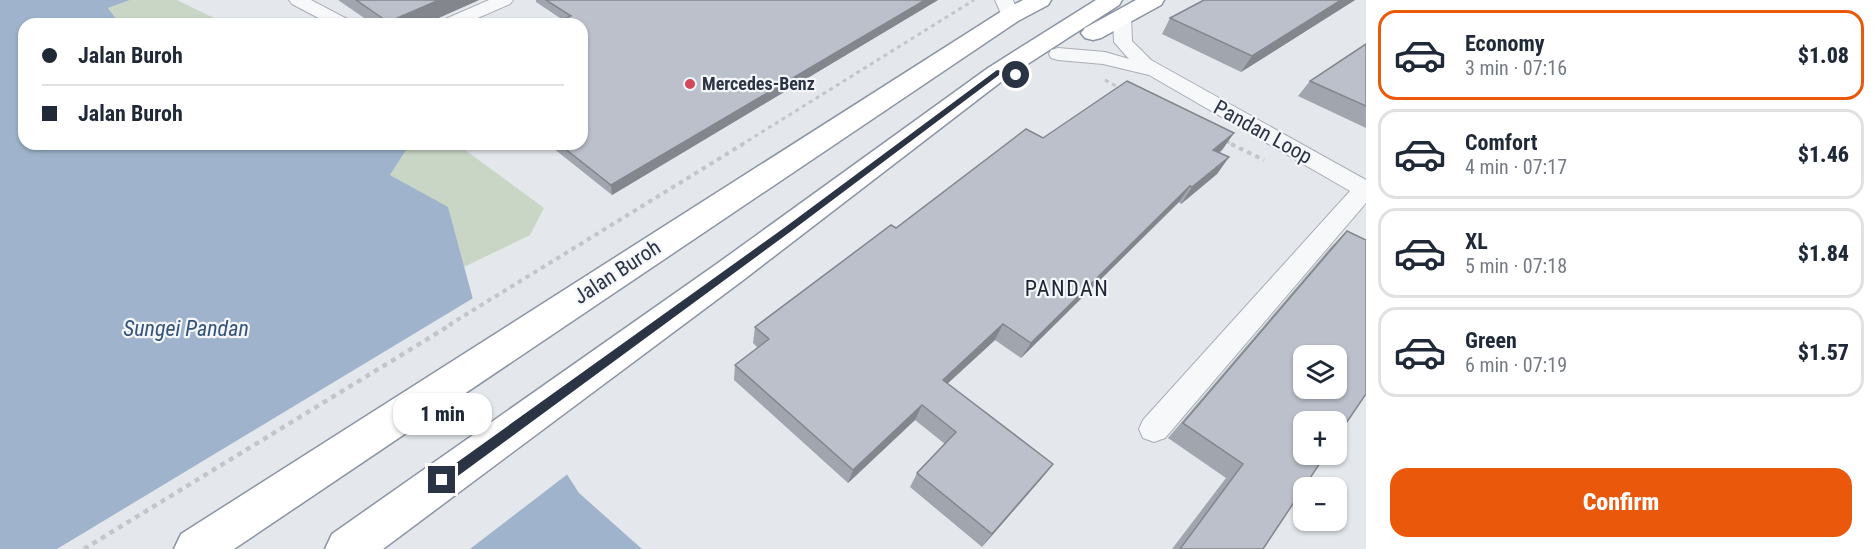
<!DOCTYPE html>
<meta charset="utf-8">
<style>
:root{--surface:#fff;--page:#f6f6f7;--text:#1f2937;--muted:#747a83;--line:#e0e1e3;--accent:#ea580c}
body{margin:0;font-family:"Roboto Condensed",sans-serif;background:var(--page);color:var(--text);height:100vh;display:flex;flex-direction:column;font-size:22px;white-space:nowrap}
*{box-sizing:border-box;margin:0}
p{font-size:20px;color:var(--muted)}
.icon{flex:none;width:33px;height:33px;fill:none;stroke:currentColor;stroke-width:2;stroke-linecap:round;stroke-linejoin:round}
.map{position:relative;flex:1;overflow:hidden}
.sheet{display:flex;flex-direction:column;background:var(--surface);width:510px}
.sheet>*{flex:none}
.top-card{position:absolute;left:18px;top:18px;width:570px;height:132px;border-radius:18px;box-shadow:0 2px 4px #0004;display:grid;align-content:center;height:132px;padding:0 24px;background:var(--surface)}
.tools{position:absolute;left:1293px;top:345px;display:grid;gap:12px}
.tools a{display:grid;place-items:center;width:54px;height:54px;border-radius:12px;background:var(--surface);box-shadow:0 2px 4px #0004;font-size:30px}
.end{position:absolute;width:27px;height:27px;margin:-14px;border:8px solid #2b3445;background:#fff;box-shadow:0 0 0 3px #fff}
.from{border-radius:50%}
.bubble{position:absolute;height:42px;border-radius:18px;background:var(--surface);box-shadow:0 2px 4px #0004;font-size:20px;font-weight:800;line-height:42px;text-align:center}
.top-card b{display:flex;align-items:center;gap:21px;height:57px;font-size:22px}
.top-card b+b{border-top:2px solid var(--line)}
.top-card i{width:15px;height:15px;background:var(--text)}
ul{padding:10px 0 0;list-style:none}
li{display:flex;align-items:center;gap:18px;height:90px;margin:0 12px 9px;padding:0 12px;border:3px solid var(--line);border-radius:18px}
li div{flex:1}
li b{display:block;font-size:22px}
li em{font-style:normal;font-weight:800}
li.selected{border-color:var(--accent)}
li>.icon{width:54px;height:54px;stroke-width:1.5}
.cta{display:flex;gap:12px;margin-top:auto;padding:12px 24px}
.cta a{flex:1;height:69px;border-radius:18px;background:var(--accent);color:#fff;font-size:24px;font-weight:800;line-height:69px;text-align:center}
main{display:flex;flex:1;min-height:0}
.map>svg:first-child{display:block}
.green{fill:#c9d6c5}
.water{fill:#9fb4cc}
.pier{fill:#e4e7ec}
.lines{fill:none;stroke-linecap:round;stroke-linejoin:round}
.minor-casing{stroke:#a9aeb7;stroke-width:2}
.highway-casing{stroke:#8b94a3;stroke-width:3}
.path-far2{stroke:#c2c5cb;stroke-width:3;stroke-dasharray:4 4;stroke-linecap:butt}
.path-far1{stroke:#c2c5cb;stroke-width:4;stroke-dasharray:4.5 4.5;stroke-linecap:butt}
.path{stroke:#c2c5cb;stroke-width:4.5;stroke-dasharray:5 5;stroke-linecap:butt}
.minor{fill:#f7f8fa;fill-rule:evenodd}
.highway{fill:#fff;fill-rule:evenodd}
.wall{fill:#a1a5ae}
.shaded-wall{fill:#83868d}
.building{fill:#bbc0ca;stroke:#83868d;stroke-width:1.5;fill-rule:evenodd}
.route{fill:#2b3445}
.poi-dot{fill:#d1495b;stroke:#f4f6f9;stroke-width:2}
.labels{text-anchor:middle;stroke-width:4.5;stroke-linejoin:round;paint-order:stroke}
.far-poi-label{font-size:18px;font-weight:bold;fill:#2b3445;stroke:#f4f6f9;text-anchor:start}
.street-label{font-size:21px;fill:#2b3445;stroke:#f4f6f9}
.neighbourhood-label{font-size:22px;letter-spacing:1.5px;fill:#1d2536;stroke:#f4f6f9}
.water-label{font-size:22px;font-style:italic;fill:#34527a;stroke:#f4f6f9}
</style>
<main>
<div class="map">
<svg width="1366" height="549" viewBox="0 0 1366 549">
<rect width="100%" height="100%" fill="#e4e7ec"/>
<path class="green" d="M130 0H177L226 24H120L108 8Z
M410 144H457L544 208 530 235 464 267 448 208 390 175Z"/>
<path class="water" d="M0 0H130L108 8 120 24H24V144H410L390 175 448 207 487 351 579 493 642 549H0Z"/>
<path class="pier" d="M475 297 490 350 569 473 470 549H57Z"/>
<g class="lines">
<g class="minor-casing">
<path id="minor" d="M289 0H311L349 20 352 24H330L292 4Z
M489 0H513L510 4 464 24H440L443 20Z
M995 0H1013L1019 16 1016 20H1004Z
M1122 11 1128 12 1131 16 1132 41 1151 60 1366 180V203L1165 438 1154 442 1143 438 1139 429 1143 420 1350 191 1149 75 1103 64 1058 60 1051 58 1049 54 1051 50 1058 48 1105 52 1129 59 1114 42 1113 16 1116 12Z"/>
</g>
<g class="highway-casing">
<path id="highway" d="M1023 0H1051L1048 5 1018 21 234 549H174L181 534 1002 11Z
M1096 0H1122L1119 5 1006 78 742 281 383 549H325L332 534 718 263 988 68Z
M1136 0H1164L1161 5 1101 38 1093 40 1085 38 1081 33 1085 28Z"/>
</g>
<path class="path-far2" d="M1105 80 1122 89
M1226 141 1234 145
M741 145 974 0"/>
<path class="path-far1" d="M1231 144 1264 160
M449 325 743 144"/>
<path class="path" d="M84 549 452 324"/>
<use href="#minor" class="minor"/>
<use href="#highway" class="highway"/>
</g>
<path class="wall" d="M338 0H479L425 24H373Z
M536 0H938L612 195 548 144H582L563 20 536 2Z
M1355 0 1241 72 1162 34 1170 18Z
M1366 44V128L1298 96 1310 81Z
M1234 133 1222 150 1219 153 1229 157 1217 174 1181 204 1179 202 1021 358 995 340 947 384 1053 464 982 547 910 487 917 473 945 444 915 420 848 483 734 380 735 365 758 348 753 343 755 327 896 228 1043 138Z
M1347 231 1263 549H1172L1226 478 1168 438 1331 247Z"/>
<path class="shaded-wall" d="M439 0H479L425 24H389L388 22Z
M925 0H938L612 195 611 185Z
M1341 0H1355L1241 72 1252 56Z
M1234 133 1222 150 1202 166 1213 150Z
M1229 157 1217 174 1181 204 1192 187Z
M1190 186 1179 202 1021 358 1031 343Z
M1003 324 995 340 935 395 943 380Z
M922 405 915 420 848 483 853 470Z
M1053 464 1042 478 982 547 992 534Z"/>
<path class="building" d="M356 0H439L388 22Z
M546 0H925L611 185 559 144H582V24H553L571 16Z
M1204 0H1341L1252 56 1170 18Z
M1366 44V106L1310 81Z
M1127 81 1234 133 1213 150 1229 157 1192 187 1190 186 1031 343 1003 324 943 380 1053 464 992 534 917 473 956 432 922 405 853 470 735 365 769 339 755 327 891 225 896 228 1026 129 1043 138Z
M1347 231 1366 240V394L1336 438V422H1304V454H1326L1263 549H1180L1243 464 1183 423ZM1304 356H1336V388H1304Z"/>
<path class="route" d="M997 70 1020 75 1016 78 999 75 790 232 447 484H438V476L784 228Z"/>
<circle class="poi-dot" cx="690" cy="84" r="6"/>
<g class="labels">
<g class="far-poi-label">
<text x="702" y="90">Mercedes-Benz</text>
</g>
<g class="street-label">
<text transform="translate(1263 132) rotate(29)" y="7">Pandan Loop</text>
<text transform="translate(617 272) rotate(-33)" y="7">Jalan Buroh</text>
</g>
<g class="neighbourhood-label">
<text x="1067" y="296">PANDAN</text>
</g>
<g class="water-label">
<text x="186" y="336">Sungei Pandan</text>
</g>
</g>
</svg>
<div class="tools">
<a><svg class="icon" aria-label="layers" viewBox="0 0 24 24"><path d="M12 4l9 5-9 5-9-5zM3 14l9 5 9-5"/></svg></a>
<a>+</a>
<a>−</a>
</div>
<i class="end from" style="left:1016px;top:75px"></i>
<i class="end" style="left:442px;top:480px"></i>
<div class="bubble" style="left:393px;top:393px;width:99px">1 min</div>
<div class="top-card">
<b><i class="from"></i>Jalan Buroh</b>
<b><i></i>Jalan Buroh</b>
</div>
</div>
<section class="sheet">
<ul>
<li class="selected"><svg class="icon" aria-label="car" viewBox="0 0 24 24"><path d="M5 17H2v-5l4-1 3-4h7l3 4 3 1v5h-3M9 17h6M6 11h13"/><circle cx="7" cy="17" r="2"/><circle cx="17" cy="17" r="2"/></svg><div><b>Economy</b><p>3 min · 07:16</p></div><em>$1.08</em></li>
<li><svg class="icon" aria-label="car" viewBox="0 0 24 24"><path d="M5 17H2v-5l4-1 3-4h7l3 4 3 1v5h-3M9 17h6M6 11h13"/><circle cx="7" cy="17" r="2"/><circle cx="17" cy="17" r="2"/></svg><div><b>Comfort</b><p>4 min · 07:17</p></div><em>$1.46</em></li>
<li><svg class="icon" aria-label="car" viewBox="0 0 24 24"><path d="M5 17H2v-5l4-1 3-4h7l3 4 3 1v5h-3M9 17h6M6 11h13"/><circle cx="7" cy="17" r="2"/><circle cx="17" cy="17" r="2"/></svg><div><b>XL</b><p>5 min · 07:18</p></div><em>$1.84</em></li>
<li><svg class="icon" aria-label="car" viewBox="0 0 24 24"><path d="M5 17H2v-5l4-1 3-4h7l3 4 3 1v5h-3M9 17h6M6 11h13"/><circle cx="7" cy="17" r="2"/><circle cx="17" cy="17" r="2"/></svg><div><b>Green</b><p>6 min · 07:19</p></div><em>$1.57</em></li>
</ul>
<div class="cta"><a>Confirm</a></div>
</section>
</main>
